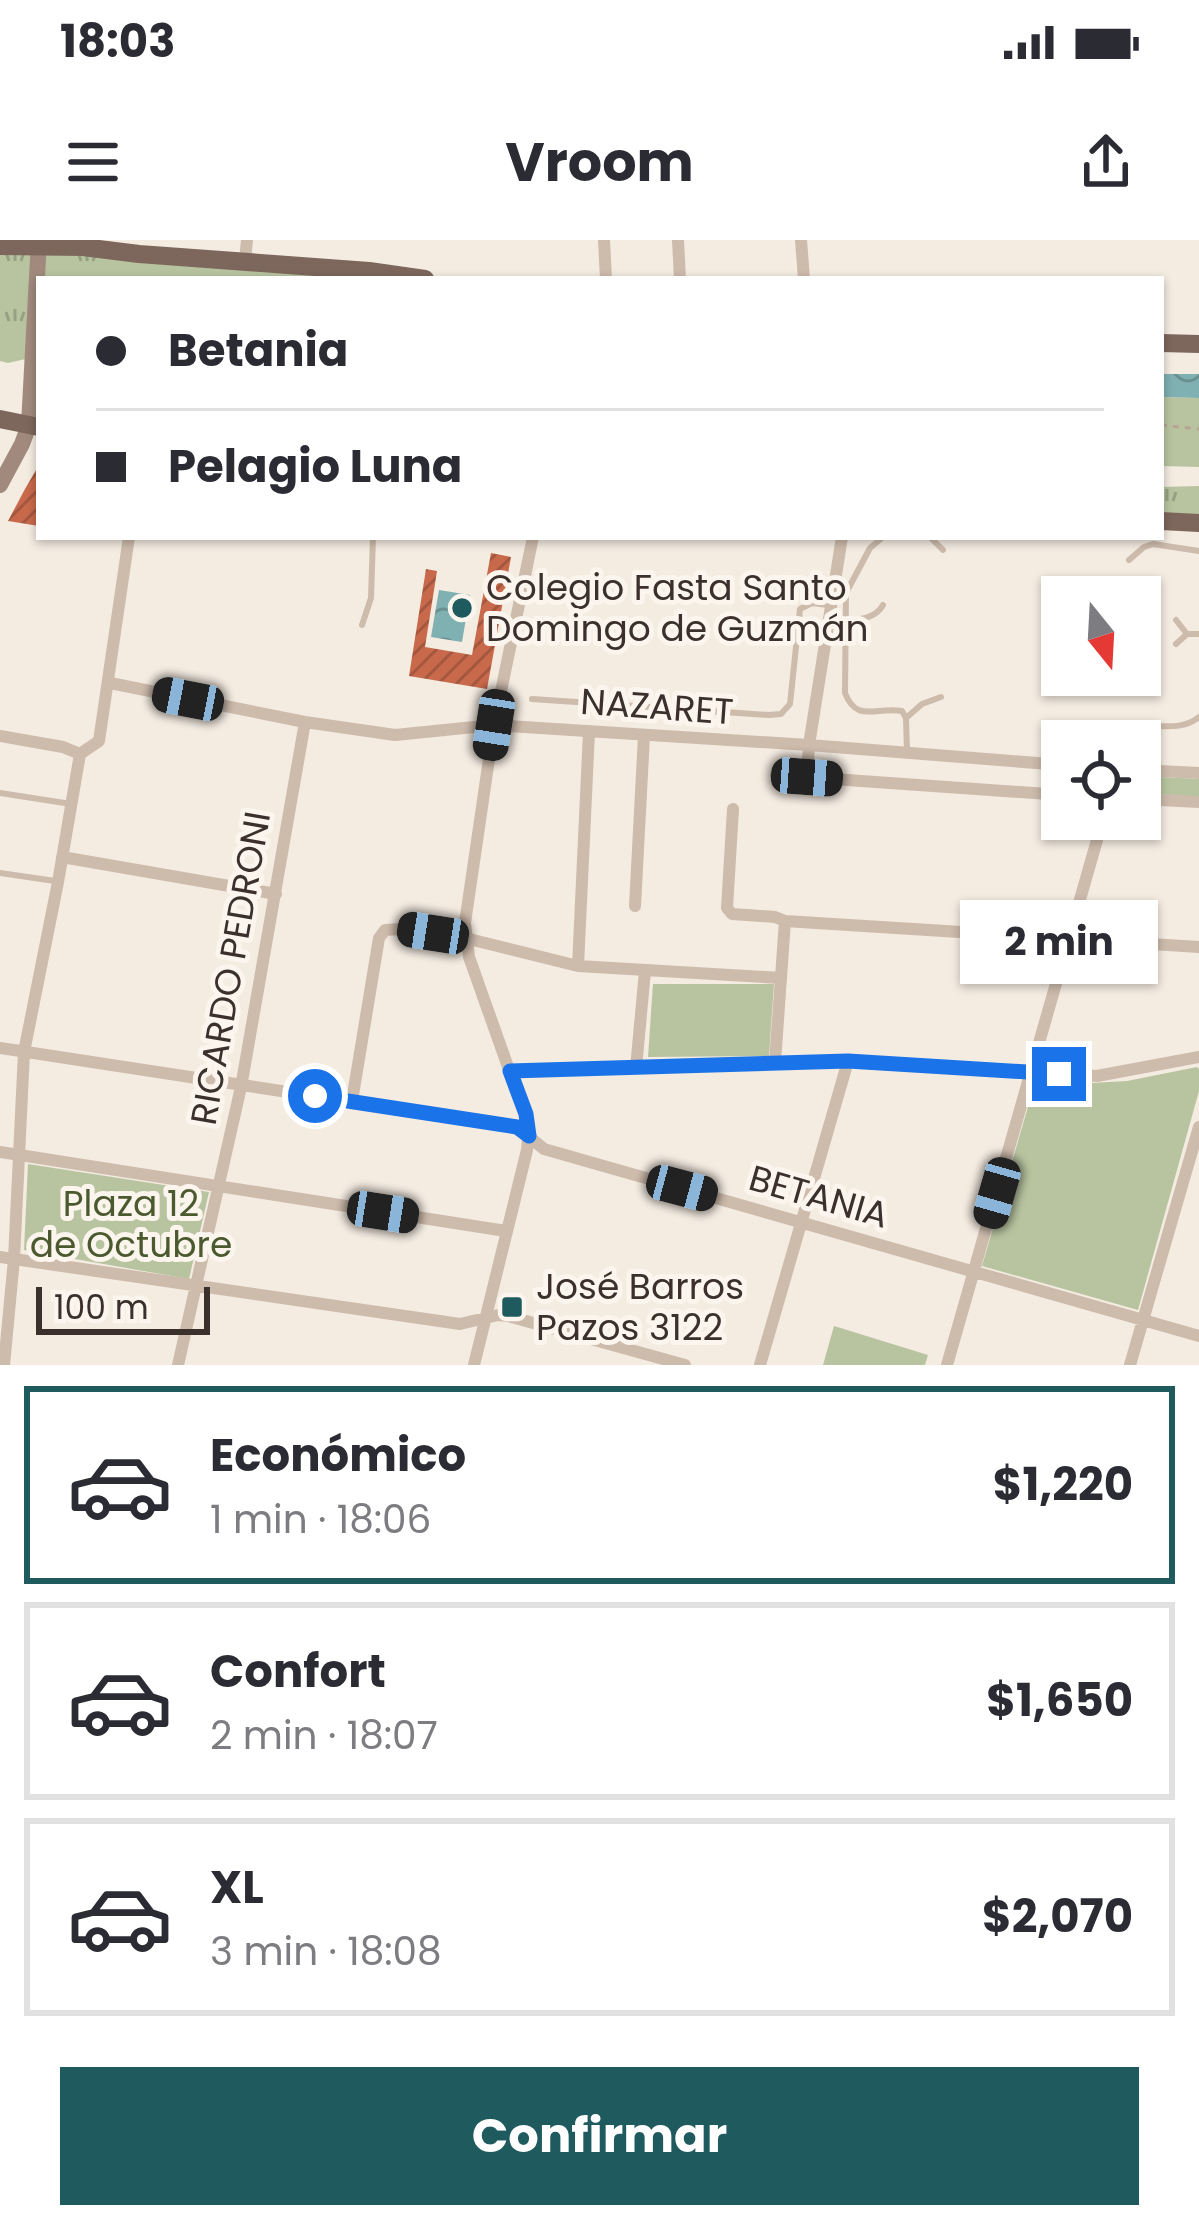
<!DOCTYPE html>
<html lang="es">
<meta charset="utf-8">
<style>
:root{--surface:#fff;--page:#f7f7f7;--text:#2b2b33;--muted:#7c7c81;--line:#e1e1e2;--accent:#1f5a5e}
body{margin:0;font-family:Poppins,sans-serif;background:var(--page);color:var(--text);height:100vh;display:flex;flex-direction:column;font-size:45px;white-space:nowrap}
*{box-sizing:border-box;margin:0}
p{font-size:39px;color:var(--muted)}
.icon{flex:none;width:66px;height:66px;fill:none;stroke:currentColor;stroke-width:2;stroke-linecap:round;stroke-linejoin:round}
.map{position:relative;height:1125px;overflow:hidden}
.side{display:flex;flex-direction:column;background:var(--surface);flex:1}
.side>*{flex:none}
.top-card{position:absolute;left:36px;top:36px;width:1128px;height:264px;border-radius:0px;box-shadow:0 3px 9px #0004;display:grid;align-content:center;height:264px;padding:0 60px;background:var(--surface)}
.needle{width:78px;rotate:162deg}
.buttons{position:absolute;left:1041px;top:336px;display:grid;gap:24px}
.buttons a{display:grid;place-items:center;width:120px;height:120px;border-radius:0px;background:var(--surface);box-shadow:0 3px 9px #0004;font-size:60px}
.scale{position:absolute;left:36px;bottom:30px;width:174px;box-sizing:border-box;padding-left:12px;border:6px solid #3b302b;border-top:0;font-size:33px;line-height:42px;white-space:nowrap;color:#3b302b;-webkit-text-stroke:9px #fbf5ee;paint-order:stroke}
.end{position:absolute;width:54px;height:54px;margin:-27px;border:15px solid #1a73e8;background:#fff;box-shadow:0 0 0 6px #fff}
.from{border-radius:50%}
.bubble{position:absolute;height:84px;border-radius:0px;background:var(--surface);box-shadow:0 3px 9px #0004;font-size:39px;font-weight:700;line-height:84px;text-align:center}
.car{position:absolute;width:36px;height:72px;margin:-36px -18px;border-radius:15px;box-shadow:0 0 9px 3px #0007;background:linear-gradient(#222 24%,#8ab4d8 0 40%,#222 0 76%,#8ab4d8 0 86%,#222 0)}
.top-card b{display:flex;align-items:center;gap:42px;height:114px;font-size:45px}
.top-card b+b{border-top:3px solid var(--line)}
.top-card i{width:30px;height:30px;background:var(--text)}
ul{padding:21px 0 0;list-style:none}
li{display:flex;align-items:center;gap:36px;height:198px;margin:0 24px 18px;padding:0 36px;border:6px solid var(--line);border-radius:0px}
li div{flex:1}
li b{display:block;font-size:45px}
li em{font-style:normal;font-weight:700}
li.current{border-color:var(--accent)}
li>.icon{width:108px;height:108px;stroke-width:1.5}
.action{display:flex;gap:24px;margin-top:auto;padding:24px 60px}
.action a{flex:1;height:138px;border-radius:0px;background:var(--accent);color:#fff;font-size:48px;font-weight:700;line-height:138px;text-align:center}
.status{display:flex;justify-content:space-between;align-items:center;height:84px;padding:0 60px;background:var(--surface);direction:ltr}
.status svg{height:33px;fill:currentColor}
header{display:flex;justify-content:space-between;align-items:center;height:156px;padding:0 60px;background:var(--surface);font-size:54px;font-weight:700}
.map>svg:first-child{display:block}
.grass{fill:url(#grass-tufts)}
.green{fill:#b8c4a0}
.water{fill:url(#water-waves)}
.building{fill:url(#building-hatch)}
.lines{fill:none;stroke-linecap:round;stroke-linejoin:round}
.path{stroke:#b9a596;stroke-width:3;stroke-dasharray:6 6;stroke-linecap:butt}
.lane{stroke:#cdbbac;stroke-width:6}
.street{stroke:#cdbbac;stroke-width:12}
.secondary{stroke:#a18a7d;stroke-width:16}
.primary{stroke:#7d675c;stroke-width:18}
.route{stroke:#1a73e8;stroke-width:15}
.poi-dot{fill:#1f5a5e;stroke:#fbf5ee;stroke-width:4.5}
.labels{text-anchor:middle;stroke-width:10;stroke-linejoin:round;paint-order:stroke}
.poi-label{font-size:36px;fill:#3b302b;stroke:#fbf5ee;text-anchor:start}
.street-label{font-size:36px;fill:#3b302b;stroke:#fbf5ee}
.park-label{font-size:36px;fill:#4a5a2e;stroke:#fbf5ee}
</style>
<div class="status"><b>18:03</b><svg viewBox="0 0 49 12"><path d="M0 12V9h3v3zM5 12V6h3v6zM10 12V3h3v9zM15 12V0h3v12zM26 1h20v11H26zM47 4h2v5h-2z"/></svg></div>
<header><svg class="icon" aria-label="menu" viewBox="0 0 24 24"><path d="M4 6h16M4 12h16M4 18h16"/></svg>Vroom<svg class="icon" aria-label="share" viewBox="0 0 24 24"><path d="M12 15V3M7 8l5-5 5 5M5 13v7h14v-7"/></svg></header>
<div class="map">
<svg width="1199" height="1125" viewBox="0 0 1199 1125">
<defs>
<pattern id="grass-tufts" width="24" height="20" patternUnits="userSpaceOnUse" patternTransform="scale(3)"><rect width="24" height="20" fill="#b8c4a0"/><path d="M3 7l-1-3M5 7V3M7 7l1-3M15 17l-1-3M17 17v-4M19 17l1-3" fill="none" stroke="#97a083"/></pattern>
<pattern id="water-waves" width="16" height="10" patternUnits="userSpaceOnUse" patternTransform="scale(3)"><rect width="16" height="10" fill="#7fb0b2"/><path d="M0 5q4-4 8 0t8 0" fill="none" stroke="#699091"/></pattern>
<pattern id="building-hatch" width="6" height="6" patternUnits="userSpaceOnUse" patternTransform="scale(3)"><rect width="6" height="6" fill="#c8694b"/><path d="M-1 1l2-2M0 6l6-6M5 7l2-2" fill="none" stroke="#a4573f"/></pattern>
</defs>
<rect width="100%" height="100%" fill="#f4ebe1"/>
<path class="grass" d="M0 6 425 39H39V116L8 123 0 121Z
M1199 246V283L1161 281V247Z"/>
<path class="green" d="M1161 157 1199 158V227L1161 226Z
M1140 536 1199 539V557L1140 553Z
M653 744H774L769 816 648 817Z
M1197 827 1199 829V851L1138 1070 982 1026 1036 839 1042 836 1091 843 1127 841Z
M28 924 209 952 189 1039 24 1010Z
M834 1086 928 1115 925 1125H823Z"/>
<path class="water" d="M1161 134H1199V158L1161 157Z
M439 350 470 355 462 402 431 397Z"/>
<path class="building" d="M39 225V286L8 281 25 249Z
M491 313 511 317 487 449 409 436 426 329 437 331 425 407 472 415Z"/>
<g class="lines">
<path class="path" d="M1161 185 1199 189"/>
<path class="lane" d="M883 297 870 308 846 353 845 453C857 484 877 466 902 471L906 478 907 512
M930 297 943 310
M1129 320 1144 307 1153 304 1199 311
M1176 380 1187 394
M845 381C860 379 875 379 883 365
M362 385 371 358 373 297
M1176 404 1187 394H1199
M532 459 769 475 781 474 790 464 800 369 812 363 828 365
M906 478 922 464 941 457
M1125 501C1138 471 1171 499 1199 477
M0 553 71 564
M0 633 55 641"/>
<path class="street" d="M604 0 606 39
M678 0 680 39
M801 0 804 39
M245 21 247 0
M110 443 305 482 395 495 494 485 809 505 1062 525
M0 496 63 507 80 514
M80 514 99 501 129 297
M1140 530 1199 533
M776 535 1062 555
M807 537 809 505 842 297
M1140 559 1199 562
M733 569 727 668 732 674 775 677 785 681 1199 707
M62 617 276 654
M635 666 644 496
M578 726 589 492
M0 808 517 887 544 909 1199 1096
M775 822 785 681
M636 828 645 731
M510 831 848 821 1097 836 1199 817
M352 861 379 698 385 690 401 689 465 698 578 726 781 738
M0 912 506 991
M0 1017 460 1084 498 1075 508 1076 685 1125
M4 1125 14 1019 24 812 58 642 80 514
M178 1125 241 847 305 482
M474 1125 527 910 529 886 469 717 465 683 494 485 533 297
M760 1125 848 821
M947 1125 1103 579
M1130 1125 1199 887"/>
<path class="secondary" d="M0 245 22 204 29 185 39 0"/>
<path class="primary" d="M0 6 83 7 139 14 369 31 425 39
M1161 103 1199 104
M0 179 39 187
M1161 281 1199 283"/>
</g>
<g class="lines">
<path class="route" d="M315 856 517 887 529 896 526 874 510 831 848 821 1059 834"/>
</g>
<g class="poi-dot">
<circle cx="462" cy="368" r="12"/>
<rect x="500" y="1055" width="24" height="24" rx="6"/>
</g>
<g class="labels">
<g class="poi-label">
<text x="486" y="360">Colegio Fasta Santo<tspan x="486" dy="41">Domingo de Guzmán</tspan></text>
<text x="536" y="1059">José Barros<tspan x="536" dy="41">Pazos 3122</tspan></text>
</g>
<g class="street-label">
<text transform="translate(657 466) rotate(4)" y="13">NAZARET</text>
<text transform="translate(230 728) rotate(-80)" y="13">RICARDO PEDRONI</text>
<text transform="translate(819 956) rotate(16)" y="13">BETANIA</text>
</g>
<g class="park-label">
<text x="131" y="976">Plaza 12<tspan x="131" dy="41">de Octubre</tspan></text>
</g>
</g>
</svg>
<div class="buttons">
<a><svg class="needle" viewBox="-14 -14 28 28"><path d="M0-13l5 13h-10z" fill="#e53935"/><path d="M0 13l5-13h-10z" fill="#7c7c81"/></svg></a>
<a><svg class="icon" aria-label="locate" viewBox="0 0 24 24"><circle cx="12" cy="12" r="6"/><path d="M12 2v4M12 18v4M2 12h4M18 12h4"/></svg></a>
</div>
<div class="scale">100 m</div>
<i class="end from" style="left:315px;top:856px"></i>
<i class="end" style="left:1059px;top:834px"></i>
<div class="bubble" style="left:960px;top:660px;width:198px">2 min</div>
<i class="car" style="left:188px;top:459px;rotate:281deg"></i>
<i class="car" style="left:494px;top:485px;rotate:189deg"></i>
<i class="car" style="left:807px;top:537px;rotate:94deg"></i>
<i class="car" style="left:433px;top:693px;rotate:279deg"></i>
<i class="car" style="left:682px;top:948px;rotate:105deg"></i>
<i class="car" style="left:997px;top:953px;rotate:196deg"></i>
<i class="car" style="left:383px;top:972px;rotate:99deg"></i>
<div class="top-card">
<b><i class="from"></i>Betania</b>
<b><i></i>Pelagio Luna</b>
</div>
</div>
<section class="side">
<ul>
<li class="current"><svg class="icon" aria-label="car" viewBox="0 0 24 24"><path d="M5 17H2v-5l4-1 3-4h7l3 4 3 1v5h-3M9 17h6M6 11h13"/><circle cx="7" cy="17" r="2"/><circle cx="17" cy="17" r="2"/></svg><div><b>Económico</b><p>1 min · 18:06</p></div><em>$1,220</em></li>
<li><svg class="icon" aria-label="car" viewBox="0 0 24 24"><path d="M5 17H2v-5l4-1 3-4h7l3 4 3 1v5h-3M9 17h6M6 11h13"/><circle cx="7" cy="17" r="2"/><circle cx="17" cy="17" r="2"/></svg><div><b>Confort</b><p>2 min · 18:07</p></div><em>$1,650</em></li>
<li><svg class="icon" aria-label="car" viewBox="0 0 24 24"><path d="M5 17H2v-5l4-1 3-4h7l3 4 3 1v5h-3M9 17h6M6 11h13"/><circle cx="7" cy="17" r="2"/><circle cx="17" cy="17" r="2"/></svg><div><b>XL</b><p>3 min · 18:08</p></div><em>$2,070</em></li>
</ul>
<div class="action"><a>Confirmar</a></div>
</section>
